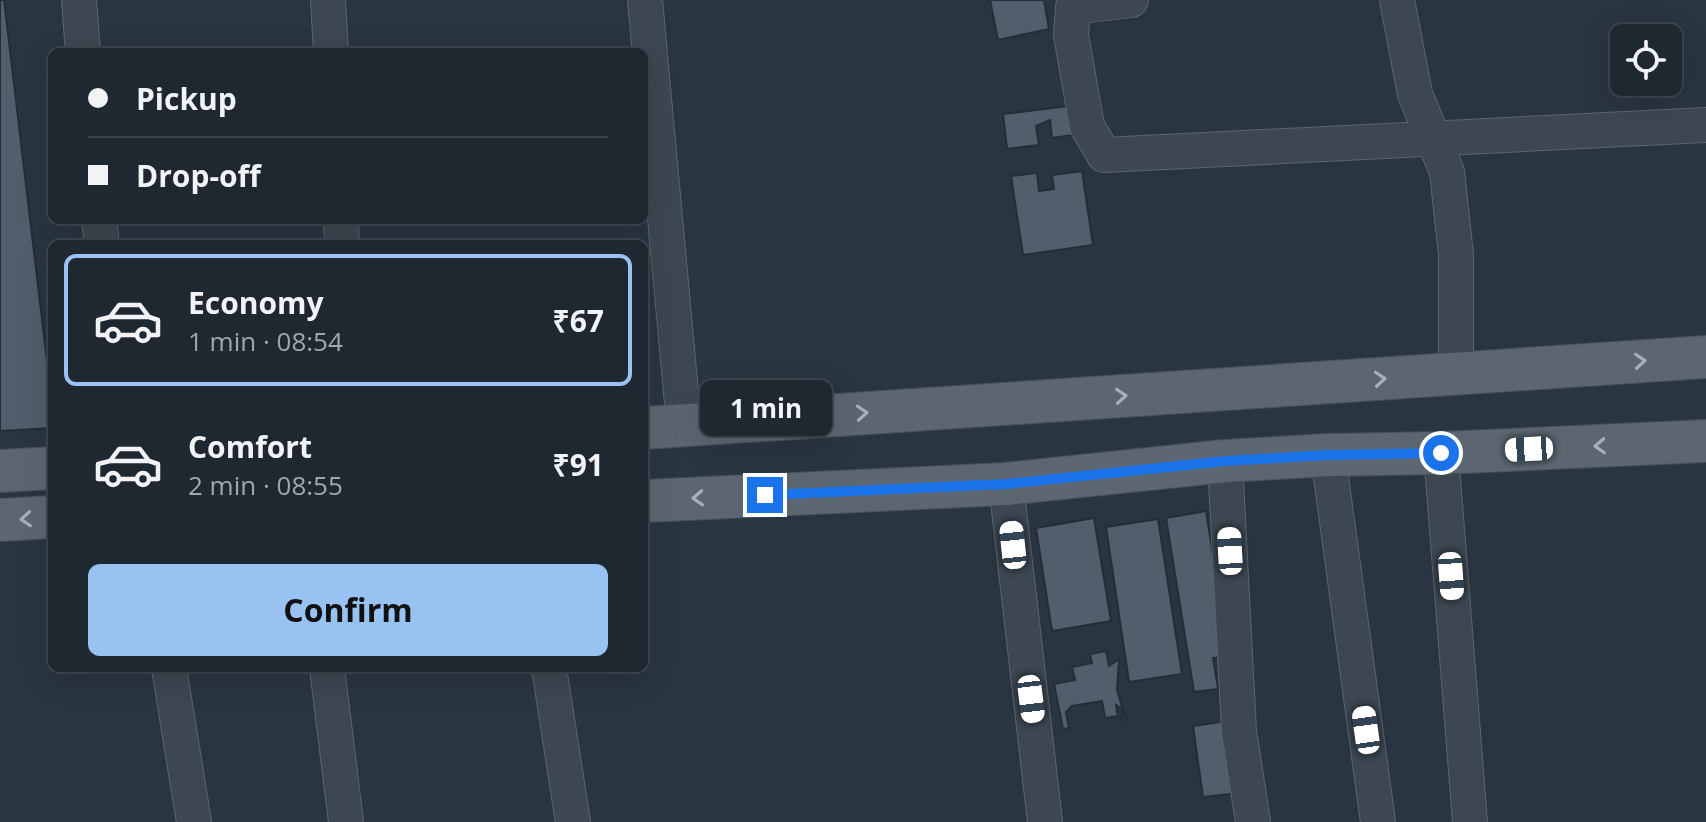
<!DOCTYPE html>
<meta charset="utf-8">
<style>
:root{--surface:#1f2831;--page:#273039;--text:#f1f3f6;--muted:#a1a6ab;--line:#3c444d;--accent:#98c2f1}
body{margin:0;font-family:"Open Sans",sans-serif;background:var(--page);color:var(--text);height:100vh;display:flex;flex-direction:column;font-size:30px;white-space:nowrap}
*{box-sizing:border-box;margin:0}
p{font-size:26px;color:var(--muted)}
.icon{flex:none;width:44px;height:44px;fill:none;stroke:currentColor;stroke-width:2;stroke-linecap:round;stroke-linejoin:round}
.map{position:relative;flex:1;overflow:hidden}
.side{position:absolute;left:48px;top:240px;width:600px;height:432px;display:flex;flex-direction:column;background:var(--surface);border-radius:12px;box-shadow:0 8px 32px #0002,0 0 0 2px var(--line)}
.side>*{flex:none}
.hud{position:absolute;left:48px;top:48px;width:600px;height:176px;border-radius:12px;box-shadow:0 8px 32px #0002,0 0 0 2px var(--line);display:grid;align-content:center;height:176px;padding:0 40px;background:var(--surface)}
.fabs{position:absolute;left:1610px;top:24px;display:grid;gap:16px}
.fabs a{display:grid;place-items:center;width:72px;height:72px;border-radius:12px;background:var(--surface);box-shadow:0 8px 32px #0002,0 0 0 2px var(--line);font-size:40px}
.end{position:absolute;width:36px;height:36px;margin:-18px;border:10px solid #1a73e8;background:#fff;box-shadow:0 0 0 4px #fff}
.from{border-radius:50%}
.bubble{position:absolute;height:56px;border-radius:12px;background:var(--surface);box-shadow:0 8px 32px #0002,0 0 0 2px var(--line);font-size:26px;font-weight:700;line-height:56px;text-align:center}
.car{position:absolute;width:24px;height:48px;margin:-24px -12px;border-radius:10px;box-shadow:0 0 6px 2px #0007;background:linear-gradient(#fff 24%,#345 0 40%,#fff 0 76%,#345 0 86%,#fff 0)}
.hud b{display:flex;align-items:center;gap:28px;height:76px;font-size:30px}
.hud b+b{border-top:2px solid var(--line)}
.hud i{width:20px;height:20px;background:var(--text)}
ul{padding:14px 0 0;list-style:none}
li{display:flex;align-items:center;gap:24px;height:132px;margin:0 16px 12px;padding:0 24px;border:4px solid transparent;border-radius:12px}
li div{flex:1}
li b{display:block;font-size:30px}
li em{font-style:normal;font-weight:700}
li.selected{border-color:var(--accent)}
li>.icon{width:72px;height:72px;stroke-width:1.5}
.button{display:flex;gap:16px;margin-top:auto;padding:16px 40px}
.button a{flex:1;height:92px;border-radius:12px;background:var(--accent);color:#111;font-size:32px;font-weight:700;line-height:92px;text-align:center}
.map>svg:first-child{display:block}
.building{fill:#525e6b;stroke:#232e38;stroke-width:2}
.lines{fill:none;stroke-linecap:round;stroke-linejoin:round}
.minor-casing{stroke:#5b656e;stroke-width:36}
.major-casing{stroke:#46505a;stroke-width:44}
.minor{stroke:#3d4751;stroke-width:34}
.major{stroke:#5b6670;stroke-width:42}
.oneway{stroke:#a7b0b9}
.route{stroke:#1a73e8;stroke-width:10}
</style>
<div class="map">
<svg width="1706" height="822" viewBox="0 0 1706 822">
<rect width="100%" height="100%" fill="#293541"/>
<path class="building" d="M0 0H4L52 403V428L0 431Z
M990 0H1044L1049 29 998 40Z
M1077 105 1080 134 1052 138 1050 120 1036 126 1039 145 1007 149 1003 114Z
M1082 171 1093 245 1023 255 1011 176 1037 173 1039 191 1054 189 1052 175Z
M1206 511 1229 656 1213 658 1218 689 1194 692 1166 518Z
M1094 518 1111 621 1052 631 1036 528Z
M1158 519 1182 674 1129 682 1106 527Z
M1106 651 1109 666 1119 659 1117 690 1126 721 1123 723 1122 709 1116 705 1118 716 1105 718 1102 701 1072 706 1066 712 1069 728 1063 729 1054 684 1075 680 1072 667 1092 663 1090 654Z
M1234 720 1239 793 1203 797 1193 726Z"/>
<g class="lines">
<g class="minor-casing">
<path id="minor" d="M79 0 83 52
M328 0 331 52
M645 0 684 425
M1131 0 1073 7 1071 35 1087 126 1104 155 1706 125
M1397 0 1415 94 1447 172 1456 255V374
M99 220 102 244
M341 220 342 244
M1441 453 1470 822
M1328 455 1378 822
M1225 461 1239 731 1253 822
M1006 484 1045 822
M169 668 194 822
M327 668 346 822
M549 668 573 822"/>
</g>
<g class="major-casing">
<path id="major" d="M644 428 1706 357
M0 471 52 468
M644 501 1006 484 1225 461 1328 455 1441 453 1706 441
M0 520 52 517"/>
</g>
<use href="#minor" class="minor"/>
<use href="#major" class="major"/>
</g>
<defs><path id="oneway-chevron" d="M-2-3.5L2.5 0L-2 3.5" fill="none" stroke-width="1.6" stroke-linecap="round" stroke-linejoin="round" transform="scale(2)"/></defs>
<g class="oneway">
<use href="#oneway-chevron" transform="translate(1640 361) rotate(-4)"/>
<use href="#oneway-chevron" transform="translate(1380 379) rotate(-4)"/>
<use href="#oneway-chevron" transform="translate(1121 396) rotate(-4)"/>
<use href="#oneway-chevron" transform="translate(862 413) rotate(-4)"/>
<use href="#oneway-chevron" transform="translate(1600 446) rotate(177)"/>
<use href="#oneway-chevron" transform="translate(698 498) rotate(177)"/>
<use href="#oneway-chevron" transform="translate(26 519) rotate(176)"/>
</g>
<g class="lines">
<path class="route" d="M765 495 1006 484 1225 461 1328 455 1441 453"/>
</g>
</svg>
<div class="fabs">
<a><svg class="icon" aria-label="locate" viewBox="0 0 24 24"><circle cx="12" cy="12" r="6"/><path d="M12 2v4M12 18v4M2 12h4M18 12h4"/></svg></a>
</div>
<i class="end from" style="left:1441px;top:453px"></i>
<i class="end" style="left:765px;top:495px"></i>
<div class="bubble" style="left:700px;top:380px;width:132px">1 min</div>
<i class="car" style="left:1529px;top:449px;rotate:267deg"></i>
<i class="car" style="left:1013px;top:545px;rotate:354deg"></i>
<i class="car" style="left:1230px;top:551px;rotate:357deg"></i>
<i class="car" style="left:1451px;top:576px;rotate:176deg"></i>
<i class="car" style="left:1031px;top:699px;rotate:173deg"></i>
<i class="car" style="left:1366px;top:730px;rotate:352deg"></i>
<div class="hud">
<b><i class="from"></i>Pickup</b>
<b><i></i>Drop-off</b>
</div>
<section class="side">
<ul>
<li class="selected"><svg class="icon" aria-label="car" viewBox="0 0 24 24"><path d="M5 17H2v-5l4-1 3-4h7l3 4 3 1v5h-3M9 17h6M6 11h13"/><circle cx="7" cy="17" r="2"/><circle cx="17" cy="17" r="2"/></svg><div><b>Economy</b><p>1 min · 08:54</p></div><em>₹67</em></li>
<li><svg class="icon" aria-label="car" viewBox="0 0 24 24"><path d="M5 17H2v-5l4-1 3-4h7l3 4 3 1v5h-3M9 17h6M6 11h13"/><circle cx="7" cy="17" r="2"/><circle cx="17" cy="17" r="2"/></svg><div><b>Comfort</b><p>2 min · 08:55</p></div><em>₹91</em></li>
</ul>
<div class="button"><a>Confirm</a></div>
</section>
</div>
